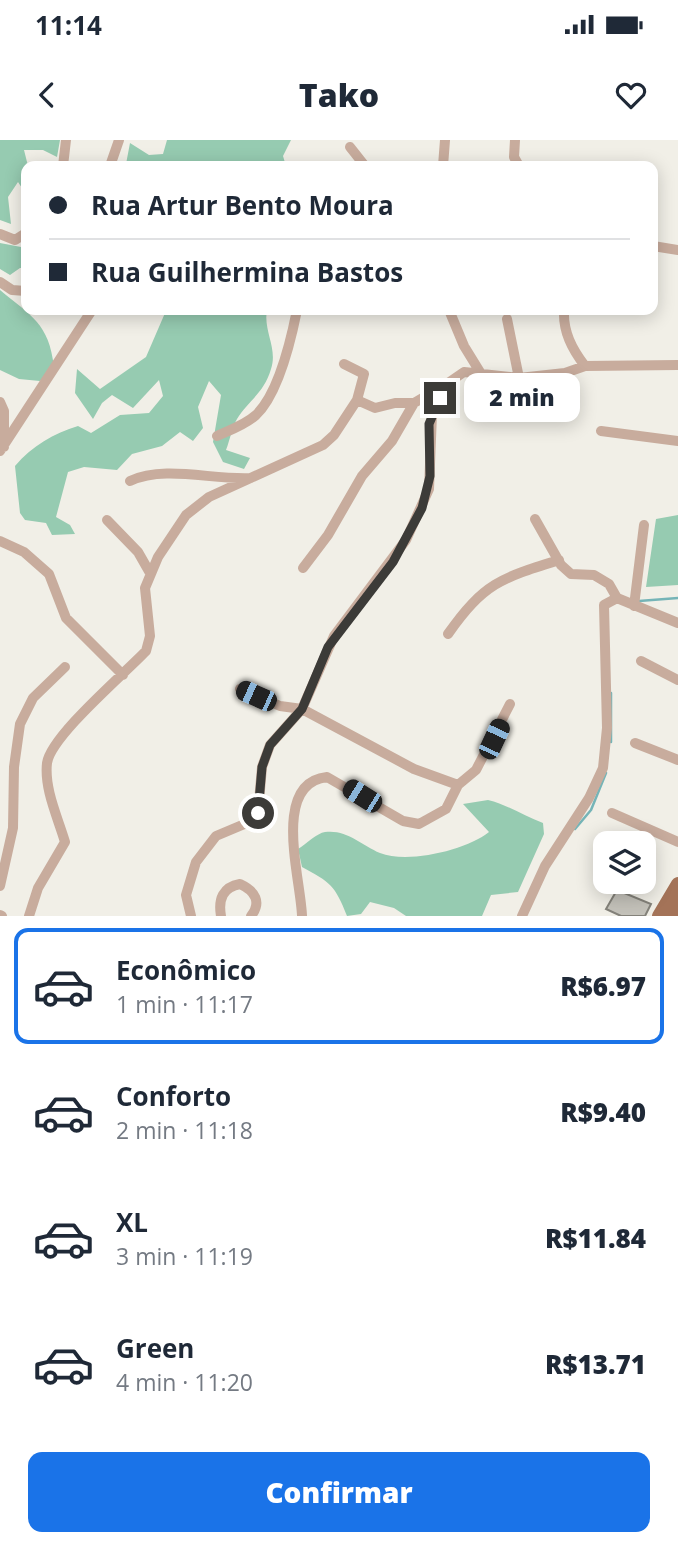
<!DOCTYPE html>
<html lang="pt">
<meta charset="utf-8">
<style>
:root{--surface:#fff;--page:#f2f2f3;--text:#1f2937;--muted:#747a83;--line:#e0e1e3;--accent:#1a73e8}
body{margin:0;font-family:"Open Sans",sans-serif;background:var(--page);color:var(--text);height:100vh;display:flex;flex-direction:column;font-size:26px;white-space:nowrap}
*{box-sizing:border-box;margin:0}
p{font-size:23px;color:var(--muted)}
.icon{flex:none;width:38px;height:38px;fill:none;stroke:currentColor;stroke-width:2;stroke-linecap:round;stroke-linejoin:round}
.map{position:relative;height:776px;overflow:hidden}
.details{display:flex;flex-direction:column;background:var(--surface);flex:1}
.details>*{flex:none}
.top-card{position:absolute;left:21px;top:21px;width:637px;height:154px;border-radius:14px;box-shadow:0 4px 18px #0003;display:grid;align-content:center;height:154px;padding:0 28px;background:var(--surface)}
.tools{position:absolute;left:593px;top:691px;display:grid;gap:14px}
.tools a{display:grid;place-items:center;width:63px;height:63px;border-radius:14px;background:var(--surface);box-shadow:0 4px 18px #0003;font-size:35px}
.end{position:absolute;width:32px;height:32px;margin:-16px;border:9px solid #3c3b38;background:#fff;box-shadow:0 0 0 4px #fff}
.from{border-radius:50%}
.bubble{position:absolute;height:49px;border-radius:14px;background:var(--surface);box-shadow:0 4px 18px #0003;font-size:23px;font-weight:800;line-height:49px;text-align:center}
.car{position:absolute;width:21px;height:42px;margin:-21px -10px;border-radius:9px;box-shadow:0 0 5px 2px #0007;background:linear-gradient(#222 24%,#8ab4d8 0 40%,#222 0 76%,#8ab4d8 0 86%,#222 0)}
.top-card b{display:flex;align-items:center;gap:24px;height:66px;font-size:26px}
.top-card b+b{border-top:2px solid var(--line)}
.top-card i{width:18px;height:18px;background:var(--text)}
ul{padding:12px 0 0;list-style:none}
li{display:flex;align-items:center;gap:21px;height:116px;margin:0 14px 10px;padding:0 14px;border:4px solid transparent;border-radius:14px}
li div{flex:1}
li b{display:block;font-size:26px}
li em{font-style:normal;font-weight:800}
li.on{border-color:var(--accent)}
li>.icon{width:63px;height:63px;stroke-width:1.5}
.primary-button{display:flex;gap:14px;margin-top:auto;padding:14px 28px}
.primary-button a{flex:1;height:80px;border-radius:14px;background:var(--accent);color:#fff;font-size:28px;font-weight:800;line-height:80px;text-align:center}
.status{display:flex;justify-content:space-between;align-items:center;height:49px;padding:0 35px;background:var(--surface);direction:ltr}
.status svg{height:19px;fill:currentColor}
header{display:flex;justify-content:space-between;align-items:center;height:91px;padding:0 28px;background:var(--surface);font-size:32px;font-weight:800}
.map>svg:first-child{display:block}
.green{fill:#96cbb1}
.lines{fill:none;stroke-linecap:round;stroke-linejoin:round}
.stream{stroke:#75b4b7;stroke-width:2.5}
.building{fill:#c4c2ba;stroke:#84827a;stroke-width:2}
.minor{stroke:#c8ac9d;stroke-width:10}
.major{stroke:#a47358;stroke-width:14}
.route{stroke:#3c3b38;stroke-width:9}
</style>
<div class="status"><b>11:14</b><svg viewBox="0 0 49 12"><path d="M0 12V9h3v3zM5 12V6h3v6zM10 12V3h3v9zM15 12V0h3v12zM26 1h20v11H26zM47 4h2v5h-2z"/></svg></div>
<header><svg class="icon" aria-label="back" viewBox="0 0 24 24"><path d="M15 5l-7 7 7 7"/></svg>Tako<svg class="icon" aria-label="heart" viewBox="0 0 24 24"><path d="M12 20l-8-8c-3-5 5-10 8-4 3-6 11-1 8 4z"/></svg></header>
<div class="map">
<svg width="678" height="776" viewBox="0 0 678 776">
<rect width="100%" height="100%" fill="#f1efe7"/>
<path class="green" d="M0 0H60L57 17 43 10H24L28 26 26 54 18 42 8 57 11 84 0 80Z
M167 0H291L283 16 286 26 126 24 130 3 149 15 163 14Z
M26 100V128H20L10 135 0 129V103L21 107Z
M0 150C31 176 49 183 54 227L40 241 19 239 0 230Z
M163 170H267C263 191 278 208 271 229 264 253 249 260 237 279 232 287 230 300 226 310L250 318 244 329 223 322 213 302 221 255 209 241 198 267 203 288 193 301 180 292 162 306 132 314 117 330 84 327 68 332 56 377 70 385 75 394 52 395 46 383 25 380 20 373 15 326C32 306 54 293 78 286L91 293 120 275 149 273 163 256 159 240 133 268 112 255 102 263 93 279 75 253 77 229 100 249 146 217 165 173Z
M678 375V445L646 447 656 379Z
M488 660C508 665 524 676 543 683L544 694 518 752 491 755 482 776H406L394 768 370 762 361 774 347 776C335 745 330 742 302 727L298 709C306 704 317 693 325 692 346 689 362 705 380 713 408 724 467 710 489 692L463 664Z"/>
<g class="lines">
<path class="stream" d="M639 461 678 458
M611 602V553
M575 689 591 670 606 633"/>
</g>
<path class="building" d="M617 750 651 764 645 776H621L606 769Z"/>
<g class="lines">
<path class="minor" d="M515 0 514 17 519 26
M350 7 365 26
M63 26 66 0
M110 26 119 0
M443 26 445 0
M0 94 15 100 26 93
M653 106 678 110
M0 142 12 150 26 151
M449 170 464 206 480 232
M564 170C563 192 572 209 585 226
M507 179 519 238
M344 224 364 234 357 260
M0 262 4 271V307
M601 291 678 301
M217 296C230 290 245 285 256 275 278 254 291 200 297 170
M0 311 92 170
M130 341C165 325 211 340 251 338
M535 379 561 425 571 434 594 435 609 444 617 458 678 483
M107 380 138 412 150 433
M0 401 24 412 49 434 66 478 123 535
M303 428 328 395 362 336 392 301 414 263
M634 466 644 385
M448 494C484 443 501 438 559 420
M641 521 678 540
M240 549 280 566 302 569 414 629 458 645 476 630 510 564
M635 603 678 620
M612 673 678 702
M0 746 13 688 14 627 20 584 33 558 65 527
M0 775 2 776
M29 776 38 748 65 702C58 678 44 649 47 623 51 596 123 535 146 511L150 496 145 448 158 417 186 375 209 357 323 305 334 295 357 260 375 268 395 263H414L448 243
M191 776 186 755 196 722 216 696 254 680 258 673 262 627 270 605 302 569 334 496 406 400 429 349 432 274 448 243 464 232 519 238 565 233 585 226 678 225
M221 776C218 759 223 747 240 744 255 751 262 762 251 776
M302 776C301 739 271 643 327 637L403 681 419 684 446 669 458 645
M522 776 545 726 589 658 603 628 607 588 604 465 617 458"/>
<path class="major" d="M659 776 678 744
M671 776 678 764"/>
</g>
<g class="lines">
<path class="route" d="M258 673 262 627 270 605 302 569 328 507 393 422 422 368 430 336 429 284 440 258"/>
</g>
</svg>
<div class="tools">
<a><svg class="icon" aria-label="layers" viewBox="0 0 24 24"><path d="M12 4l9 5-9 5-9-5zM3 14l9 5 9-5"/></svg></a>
</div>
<i class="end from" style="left:258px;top:673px"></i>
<i class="end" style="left:440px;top:258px"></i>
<div class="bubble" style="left:464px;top:233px;width:116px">2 min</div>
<i class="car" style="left:256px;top:556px;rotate:294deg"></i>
<i class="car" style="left:494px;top:599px;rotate:25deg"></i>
<i class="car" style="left:362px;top:656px;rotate:302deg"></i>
<div class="top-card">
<b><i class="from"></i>Rua Artur Bento Moura</b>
<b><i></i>Rua Guilhermina Bastos</b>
</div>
</div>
<section class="details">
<ul>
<li class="on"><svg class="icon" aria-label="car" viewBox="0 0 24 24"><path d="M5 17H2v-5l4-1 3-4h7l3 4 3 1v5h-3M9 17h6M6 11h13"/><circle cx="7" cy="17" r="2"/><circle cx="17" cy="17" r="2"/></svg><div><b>Econômico</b><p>1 min · 11:17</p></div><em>R$6.97</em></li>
<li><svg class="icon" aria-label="car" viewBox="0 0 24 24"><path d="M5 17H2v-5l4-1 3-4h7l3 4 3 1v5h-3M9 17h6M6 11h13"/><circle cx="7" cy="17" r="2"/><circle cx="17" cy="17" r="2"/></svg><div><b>Conforto</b><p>2 min · 11:18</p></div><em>R$9.40</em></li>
<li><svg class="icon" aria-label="car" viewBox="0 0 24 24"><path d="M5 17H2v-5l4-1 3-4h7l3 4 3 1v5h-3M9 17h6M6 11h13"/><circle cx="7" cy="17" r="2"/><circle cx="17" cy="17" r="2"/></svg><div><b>XL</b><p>3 min · 11:19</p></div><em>R$11.84</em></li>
<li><svg class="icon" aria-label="car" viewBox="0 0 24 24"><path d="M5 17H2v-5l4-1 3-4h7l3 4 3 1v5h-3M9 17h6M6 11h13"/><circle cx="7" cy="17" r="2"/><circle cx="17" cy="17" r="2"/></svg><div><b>Green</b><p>4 min · 11:20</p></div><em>R$13.71</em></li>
</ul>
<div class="primary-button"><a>Confirmar</a></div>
</section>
